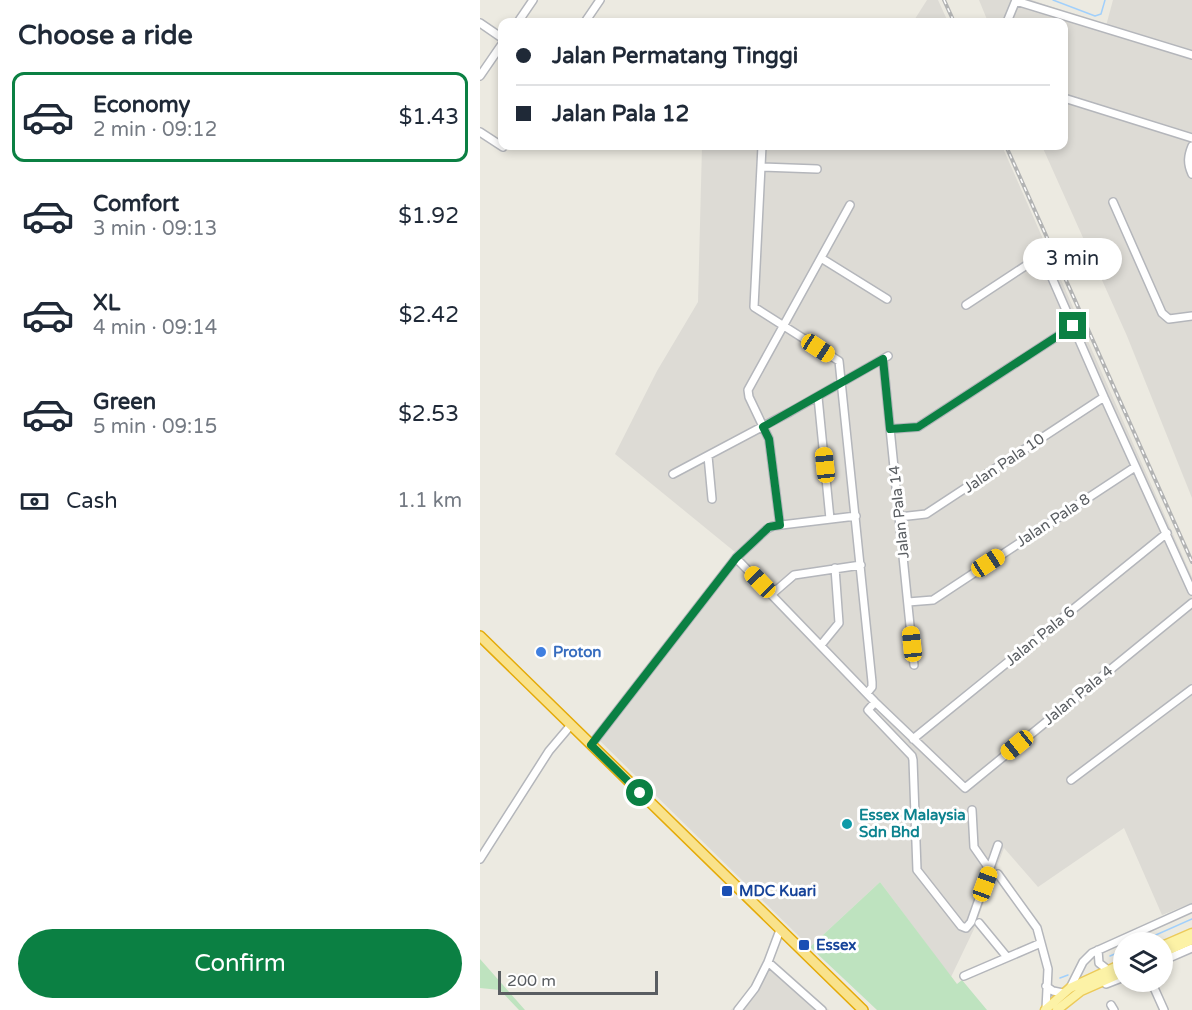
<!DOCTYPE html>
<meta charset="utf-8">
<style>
:root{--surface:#fff;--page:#f2f2f3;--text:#1f2937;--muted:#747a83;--line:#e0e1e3;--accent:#0b8043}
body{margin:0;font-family:"Varela Round",sans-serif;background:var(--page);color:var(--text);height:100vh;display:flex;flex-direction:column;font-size:22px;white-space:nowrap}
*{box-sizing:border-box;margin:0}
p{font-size:20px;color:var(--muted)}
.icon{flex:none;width:33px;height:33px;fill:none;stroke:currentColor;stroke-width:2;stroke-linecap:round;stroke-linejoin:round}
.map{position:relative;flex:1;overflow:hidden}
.drawer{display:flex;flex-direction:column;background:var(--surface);width:480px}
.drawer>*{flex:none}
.hud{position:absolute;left:18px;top:18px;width:570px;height:132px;border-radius:12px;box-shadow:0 3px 9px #0003;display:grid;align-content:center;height:132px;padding:0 18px;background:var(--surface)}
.controls{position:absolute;left:633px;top:932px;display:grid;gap:12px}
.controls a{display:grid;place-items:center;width:60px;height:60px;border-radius:50%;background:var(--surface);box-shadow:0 3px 9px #0003;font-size:30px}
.scale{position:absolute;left:18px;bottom:15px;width:160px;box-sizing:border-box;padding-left:6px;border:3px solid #595d61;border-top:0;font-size:16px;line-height:21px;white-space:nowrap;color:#595d61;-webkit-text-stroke:4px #fff;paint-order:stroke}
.end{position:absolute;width:27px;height:27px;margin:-14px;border:8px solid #0b8043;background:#fff;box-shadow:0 0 0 3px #fff}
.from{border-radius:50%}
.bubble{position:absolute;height:42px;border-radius:21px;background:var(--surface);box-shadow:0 3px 9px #0003;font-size:20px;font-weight:600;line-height:42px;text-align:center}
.car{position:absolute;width:18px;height:36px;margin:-18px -9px;border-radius:8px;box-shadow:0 0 4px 2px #0007;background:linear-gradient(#f5c518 24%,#345 0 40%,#f5c518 0 76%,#345 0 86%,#f5c518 0)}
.hud b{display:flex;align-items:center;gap:21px;height:57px;font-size:22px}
.hud b+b{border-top:2px solid var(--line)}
.hud i{width:15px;height:15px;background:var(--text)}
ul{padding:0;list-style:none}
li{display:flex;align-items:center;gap:18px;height:90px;margin:0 12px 9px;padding:0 6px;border:3px solid transparent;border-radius:12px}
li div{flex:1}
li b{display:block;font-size:22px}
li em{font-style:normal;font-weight:600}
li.current{border-color:var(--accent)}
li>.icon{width:54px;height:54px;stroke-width:1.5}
h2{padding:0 18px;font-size:27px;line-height:72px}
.pay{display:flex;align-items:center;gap:15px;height:66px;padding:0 18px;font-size:22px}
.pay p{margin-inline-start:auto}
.action{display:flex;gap:12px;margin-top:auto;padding:12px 18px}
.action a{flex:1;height:69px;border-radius:36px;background:var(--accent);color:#fff;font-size:24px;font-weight:600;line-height:69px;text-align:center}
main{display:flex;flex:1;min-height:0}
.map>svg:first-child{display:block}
.industrial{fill:#dddbd5}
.green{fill:#bee3bf}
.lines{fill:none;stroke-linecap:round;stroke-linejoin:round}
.stream{stroke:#a1d0fc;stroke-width:1.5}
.minor-casing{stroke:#b4b6bb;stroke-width:10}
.major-casing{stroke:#ecca5a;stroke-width:11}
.highway-casing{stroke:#e4aa08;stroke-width:12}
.minor{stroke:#fff;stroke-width:7}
.major{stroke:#fcf2a6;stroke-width:8}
.highway{stroke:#f9e28b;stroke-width:9}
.rail-casing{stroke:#b2b3b3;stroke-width:4}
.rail{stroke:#fff;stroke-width:1.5;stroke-dasharray:4.5;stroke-linecap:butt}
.route{stroke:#0b8043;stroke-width:8}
.shop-dot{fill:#3f7fe0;stroke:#fff;stroke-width:2}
.culture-dot{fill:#0f9aa8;stroke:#fff;stroke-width:2}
.transit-dot{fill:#1a4fb4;stroke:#fff;stroke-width:2}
.labels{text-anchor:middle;stroke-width:6;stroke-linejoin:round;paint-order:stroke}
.street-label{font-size:15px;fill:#595d61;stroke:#fff}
.shop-label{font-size:15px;font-weight:bold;fill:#366cbe;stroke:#fff;text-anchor:start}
.culture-label{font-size:15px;font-weight:bold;fill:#0d838f;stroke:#fff;text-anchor:start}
.transit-label{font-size:15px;font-weight:bold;fill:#164399;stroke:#fff;text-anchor:start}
</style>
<main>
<section class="drawer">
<h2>Choose a ride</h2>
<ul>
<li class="current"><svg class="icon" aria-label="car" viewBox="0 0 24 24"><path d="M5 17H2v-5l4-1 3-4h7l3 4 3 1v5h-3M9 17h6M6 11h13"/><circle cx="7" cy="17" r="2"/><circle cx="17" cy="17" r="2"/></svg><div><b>Economy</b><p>2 min · 09:12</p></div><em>$1.43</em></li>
<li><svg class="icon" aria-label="car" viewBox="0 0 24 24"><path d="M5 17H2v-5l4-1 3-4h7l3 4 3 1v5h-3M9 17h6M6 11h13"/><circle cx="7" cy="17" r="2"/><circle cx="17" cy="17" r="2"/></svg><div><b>Comfort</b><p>3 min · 09:13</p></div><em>$1.92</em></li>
<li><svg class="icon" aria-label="car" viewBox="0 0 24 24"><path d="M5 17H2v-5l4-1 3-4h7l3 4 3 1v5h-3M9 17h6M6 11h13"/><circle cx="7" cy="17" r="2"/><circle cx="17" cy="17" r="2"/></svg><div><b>XL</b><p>4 min · 09:14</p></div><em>$2.42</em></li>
<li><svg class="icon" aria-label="car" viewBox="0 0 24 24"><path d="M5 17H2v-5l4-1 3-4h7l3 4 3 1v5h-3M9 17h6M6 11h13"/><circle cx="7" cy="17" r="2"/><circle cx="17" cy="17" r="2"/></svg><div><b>Green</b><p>5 min · 09:15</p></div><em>$2.53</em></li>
</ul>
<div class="pay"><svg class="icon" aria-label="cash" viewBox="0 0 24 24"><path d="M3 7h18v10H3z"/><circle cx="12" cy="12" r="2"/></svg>Cash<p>1.1 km</p></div>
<div class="action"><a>Confirm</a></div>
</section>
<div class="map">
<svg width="712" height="1010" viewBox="0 0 712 1010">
<rect width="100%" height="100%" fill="#eceae1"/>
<path class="industrial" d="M447 0H458L468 22H433Z
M499 0H552L626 26 633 0H712V498L647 336 562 146H584V22H508Z
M222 146H522L712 577V903L682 915 644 828 558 887 524 848 494 929 471 977 400 882 330 947 114 735 255 552 135 454 177 371 218 302Z
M288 956 349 1010H251L271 988 273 981Z"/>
<path class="green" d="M400 882 477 984 482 980 507 1010H397L330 947Z
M0 959 45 1010H39L20 990 0 988Z"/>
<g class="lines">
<path class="stream" d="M573 0 615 16 621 14 625 0
M660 942 712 919
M630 956 644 950
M580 978 588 975"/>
<g class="minor-casing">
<path id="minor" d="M536 1 712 55
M38 22 53 0
M105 22 120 0
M527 22 536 0
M0 23 22 38
M0 76 22 44
M584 98 712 138
M0 132 23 147V146
M282 146 274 307 359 361 392 682V687L387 693
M712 146C708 156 707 163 712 174
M282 167 337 169
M633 202 682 313 689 319 712 316
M341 258 407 299
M486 305 562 255 624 397 712 591
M403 359 434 665
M338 397 350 519
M410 429 438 427 593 326
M228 456 232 499
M193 474 310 412 408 356
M419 517 446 514 624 397
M300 525 289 439 269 397 268 390 370 205
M256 558 395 702 485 788 712 603
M292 594 314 575 381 565
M428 602 453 600 655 467
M341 645 359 623 355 568
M395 702 388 710 432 756 433 760 437 870 481 926 486 928 491 922 518 845
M433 739 687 533
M111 745 256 558 287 529 293 526 376 516
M591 780 712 689
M492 810 494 847 510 870
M0 859 69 751 91 725
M518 874 557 928 568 969 566 1009
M499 923 527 957
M618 950 619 963 628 970
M682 961 712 948
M288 962 342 1010
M484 976 561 943
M671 981 684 1010
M626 984 644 977
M566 986 573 991 583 993
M590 988 603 962 612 953 712 908
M631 1005 634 1010
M258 1010 275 988 288 962 300 930"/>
</g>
<g class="major-casing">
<path id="major" d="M682 946 712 933
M682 953 712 940
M565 1010 590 988 644 963
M577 1010 601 991 644 972"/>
</g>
<g class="highway-casing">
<path id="highway" d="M0 636 383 1010"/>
</g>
<use href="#minor" class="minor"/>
<use href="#major" class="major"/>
<use href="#highway" class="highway"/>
<g class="rail-casing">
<path id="rail" d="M464 0 474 22
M526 146 712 562"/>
</g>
<use href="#rail" class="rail"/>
</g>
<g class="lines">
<path class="route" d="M160 793 111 745 256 558 289 527 300 525 289 439 283 427 403 359 410 429 438 427 593 326"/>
</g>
<circle class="shop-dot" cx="61" cy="652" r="6"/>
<circle class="culture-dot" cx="367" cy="824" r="6"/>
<g class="transit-dot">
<rect x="241" y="885" width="12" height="12" rx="3"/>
<rect x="318" y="939" width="12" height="12" rx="3"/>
</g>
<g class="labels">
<g class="street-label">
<text transform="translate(524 463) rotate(-34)" y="5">Jalan Pala 10</text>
<text transform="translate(419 512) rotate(-96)" y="5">Jalan Pala 14</text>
<text transform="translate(573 520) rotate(-33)" y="5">Jalan Pala 8</text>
<text transform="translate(560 636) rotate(-39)" y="5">Jalan Pala 6</text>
<text transform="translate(598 695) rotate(-39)" y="5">Jalan Pala 4</text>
</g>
<g class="shop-label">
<text x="73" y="657">Proton</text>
</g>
<g class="culture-label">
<text x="379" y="820">Essex Malaysia<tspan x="379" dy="17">Sdn Bhd</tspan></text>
</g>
<g class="transit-label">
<text x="259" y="896">MDC Kuari</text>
<text x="336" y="950">Essex</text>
</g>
</g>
</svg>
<div class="controls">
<a><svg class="icon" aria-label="layers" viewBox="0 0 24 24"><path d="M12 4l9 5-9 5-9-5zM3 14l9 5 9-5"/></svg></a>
</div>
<div class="scale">200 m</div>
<i class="end from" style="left:160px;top:793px"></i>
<i class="end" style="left:593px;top:326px"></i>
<div class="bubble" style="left:543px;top:238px;width:99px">3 min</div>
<i class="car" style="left:338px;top:348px;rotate:123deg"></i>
<i class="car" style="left:345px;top:465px;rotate:354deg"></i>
<i class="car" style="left:508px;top:563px;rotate:57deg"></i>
<i class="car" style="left:280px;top:582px;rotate:316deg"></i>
<i class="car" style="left:432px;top:644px;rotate:354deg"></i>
<i class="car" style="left:537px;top:745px;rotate:231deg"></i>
<i class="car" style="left:505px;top:884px;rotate:20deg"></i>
<div class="hud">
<b><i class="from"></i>Jalan Permatang Tinggi</b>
<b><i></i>Jalan Pala 12</b>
</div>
</div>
</main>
